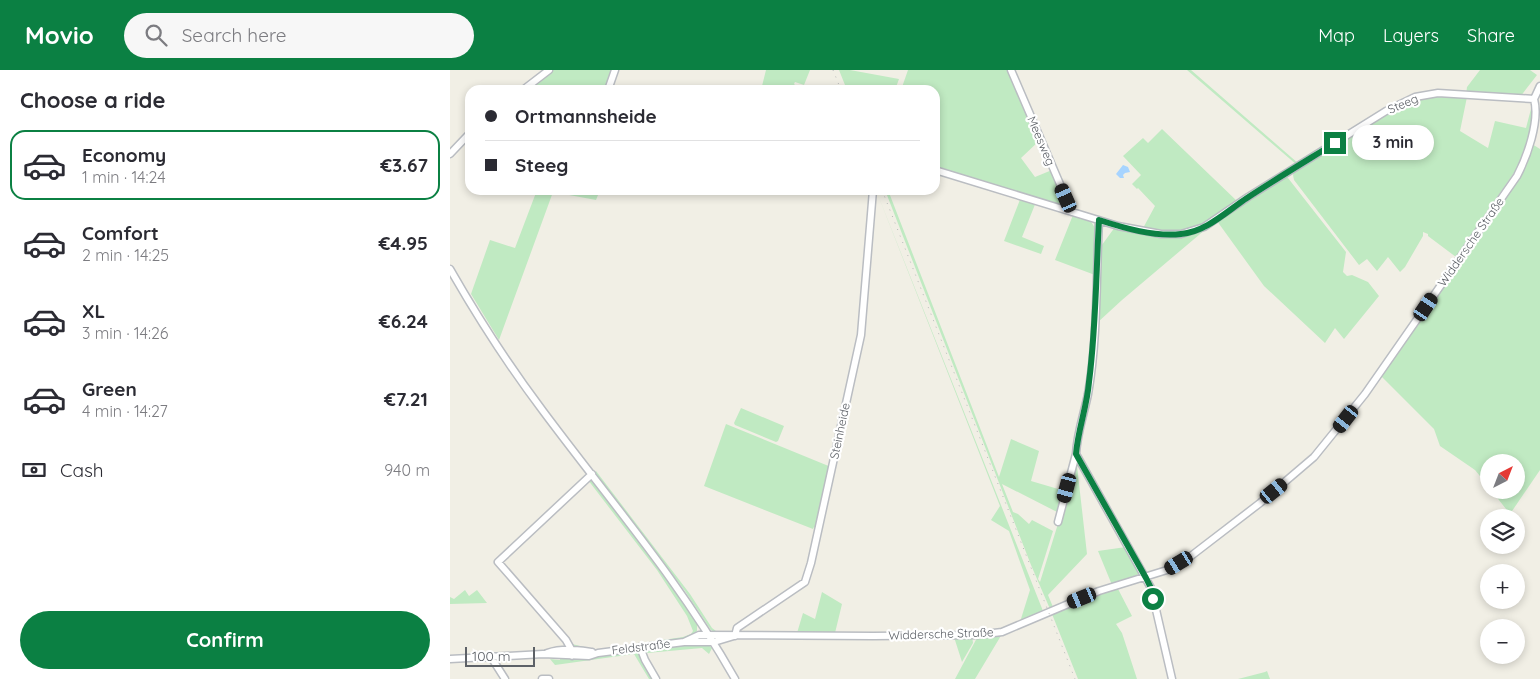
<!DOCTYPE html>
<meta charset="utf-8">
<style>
:root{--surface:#fff;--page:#f7f7f7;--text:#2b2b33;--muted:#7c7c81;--line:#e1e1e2;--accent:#0b8043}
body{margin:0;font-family:Quicksand,sans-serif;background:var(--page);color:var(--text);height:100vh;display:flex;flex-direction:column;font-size:19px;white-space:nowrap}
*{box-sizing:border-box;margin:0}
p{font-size:16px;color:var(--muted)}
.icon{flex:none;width:28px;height:28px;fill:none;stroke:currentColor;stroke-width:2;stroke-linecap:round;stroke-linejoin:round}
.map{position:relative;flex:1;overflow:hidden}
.details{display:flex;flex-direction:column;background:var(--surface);width:450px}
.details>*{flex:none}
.guide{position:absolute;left:15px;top:15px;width:475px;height:110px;border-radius:15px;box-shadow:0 2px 8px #0003;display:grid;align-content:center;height:110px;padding:0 20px;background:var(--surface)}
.needle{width:32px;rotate:42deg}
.fabs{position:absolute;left:1030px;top:384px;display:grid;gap:10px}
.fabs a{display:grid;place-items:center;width:45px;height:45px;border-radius:50%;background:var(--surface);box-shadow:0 2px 8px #0003;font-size:25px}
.scale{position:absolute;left:15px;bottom:12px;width:70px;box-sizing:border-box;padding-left:5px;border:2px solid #5d6167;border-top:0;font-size:14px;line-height:18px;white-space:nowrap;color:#5d6167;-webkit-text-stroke:4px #fff;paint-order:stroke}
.end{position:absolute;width:22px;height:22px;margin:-11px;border:6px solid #0b8043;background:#fff;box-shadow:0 0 0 2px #fff}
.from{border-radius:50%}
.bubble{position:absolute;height:35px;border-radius:18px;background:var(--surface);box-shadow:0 2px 8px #0003;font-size:16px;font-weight:700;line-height:35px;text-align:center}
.car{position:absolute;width:15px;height:30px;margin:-15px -8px;border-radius:6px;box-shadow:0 0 4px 1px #0007;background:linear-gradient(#222 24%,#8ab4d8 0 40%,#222 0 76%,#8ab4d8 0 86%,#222 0)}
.guide b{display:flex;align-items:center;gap:18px;height:48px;font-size:19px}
.guide b+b{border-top:1px solid var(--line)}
.guide i{width:12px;height:12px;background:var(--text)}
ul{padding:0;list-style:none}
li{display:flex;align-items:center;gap:15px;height:70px;margin:0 10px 8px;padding:0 10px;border:2px solid transparent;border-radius:15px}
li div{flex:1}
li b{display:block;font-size:19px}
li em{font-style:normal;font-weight:700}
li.selected{border-color:var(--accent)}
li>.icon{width:45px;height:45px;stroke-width:1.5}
h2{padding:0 20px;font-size:22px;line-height:60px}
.pay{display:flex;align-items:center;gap:12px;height:55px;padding:0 20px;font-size:19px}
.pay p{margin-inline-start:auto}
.action{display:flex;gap:10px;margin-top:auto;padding:10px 20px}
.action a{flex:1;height:58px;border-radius:30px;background:var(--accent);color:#fff;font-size:20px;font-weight:700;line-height:58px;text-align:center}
header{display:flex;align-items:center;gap:30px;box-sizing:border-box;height:70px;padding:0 25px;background:var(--accent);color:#fff}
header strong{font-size:24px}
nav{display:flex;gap:28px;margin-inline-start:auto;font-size:18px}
.search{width:350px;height:45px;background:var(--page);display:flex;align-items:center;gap:12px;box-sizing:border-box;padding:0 18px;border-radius:28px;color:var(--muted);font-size:19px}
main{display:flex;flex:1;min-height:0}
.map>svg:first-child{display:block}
.green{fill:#c0eac2}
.water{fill:#a7d4ff}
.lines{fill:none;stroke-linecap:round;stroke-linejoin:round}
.minor-casing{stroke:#babdc2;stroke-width:9}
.minor{stroke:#fff;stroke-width:6}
.rail{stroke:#b8b9ba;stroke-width:1;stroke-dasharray:1 6;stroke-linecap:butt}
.route{stroke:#0b8043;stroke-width:6}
.labels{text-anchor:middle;stroke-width:4.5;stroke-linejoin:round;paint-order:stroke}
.street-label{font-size:12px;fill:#5d6167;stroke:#fff}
</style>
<header>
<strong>Movio</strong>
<div class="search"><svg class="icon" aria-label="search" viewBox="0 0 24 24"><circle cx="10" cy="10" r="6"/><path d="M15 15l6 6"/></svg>Search here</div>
<nav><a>Map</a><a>Layers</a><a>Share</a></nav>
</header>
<main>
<section class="details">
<h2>Choose a ride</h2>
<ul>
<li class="selected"><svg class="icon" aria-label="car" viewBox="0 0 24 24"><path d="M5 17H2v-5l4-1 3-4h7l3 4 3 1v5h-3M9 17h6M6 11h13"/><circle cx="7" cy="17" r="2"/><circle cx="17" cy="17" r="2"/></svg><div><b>Economy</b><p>1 min · 14:24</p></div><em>€3.67</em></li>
<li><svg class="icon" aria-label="car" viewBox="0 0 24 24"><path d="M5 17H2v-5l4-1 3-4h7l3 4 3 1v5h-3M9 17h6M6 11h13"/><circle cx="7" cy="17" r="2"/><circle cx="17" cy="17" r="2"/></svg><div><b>Comfort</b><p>2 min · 14:25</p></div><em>€4.95</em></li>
<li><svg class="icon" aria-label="car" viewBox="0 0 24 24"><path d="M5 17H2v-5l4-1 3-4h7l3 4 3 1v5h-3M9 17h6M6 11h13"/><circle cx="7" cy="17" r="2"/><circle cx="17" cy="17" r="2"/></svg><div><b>XL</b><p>3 min · 14:26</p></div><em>€6.24</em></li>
<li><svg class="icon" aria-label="car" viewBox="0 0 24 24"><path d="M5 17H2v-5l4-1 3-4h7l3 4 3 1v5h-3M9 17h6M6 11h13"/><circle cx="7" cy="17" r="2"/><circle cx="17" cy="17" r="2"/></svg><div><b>Green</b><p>4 min · 14:27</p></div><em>€7.21</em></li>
</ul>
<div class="pay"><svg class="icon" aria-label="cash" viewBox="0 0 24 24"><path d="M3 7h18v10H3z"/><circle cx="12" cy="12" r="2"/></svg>Cash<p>940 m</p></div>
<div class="action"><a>Confirm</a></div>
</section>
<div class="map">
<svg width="1090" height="609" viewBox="0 0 1090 609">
<rect width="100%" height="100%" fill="#f1efe5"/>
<path class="green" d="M101 0H163L157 20H75Z
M316 0H360L354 15 345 12 344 14 348 18H338L337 20H311Z
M389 0H400L449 9 445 20H397Z
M458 0H559L589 71 571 88 585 107 602 100 617 136 615 137 485 99V20H451Z
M737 0H741L849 94 847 95Z
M1030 0H1080L1087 5 1070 27 1023 21 1020 25H1016L1017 17Z
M986 25 1017 27 1010 61 1038 78 1045 51 1076 58 1082 35H1085L1077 76 1068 97 1006 187 978 166V164L973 162V166L955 197 950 202 938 187 927 201 917 189 909 195 844 110 843 105 845 99 954 33Z
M712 59 788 132 754 156 727 164 692 160 705 136 688 118 687 119 682 114 691 105 673 86 693 68 698 73Z
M1082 74 1090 79V400L1060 444 1041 420H1066V392H1039V417L1025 400 990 376 984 359 931 306 1066 110Z
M834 106 838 108 896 182 893 202 897 206 902 205 918 212 929 226 894 269 885 258 875 273 814 216 767 151Z
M87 120H150L146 130 103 122 49 270 21 224 40 170 65 178Z
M426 120 593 541 570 552 580 520 559 461 541 450 550 436Z
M435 120H438L549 407 561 369 589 381 581 411 615 421 609 443 552 414 563 442 568 444 579 454 582 450 603 461 588 509 590 512 611 444 626 387 637 484 598 525 603 537 600 539 581 495Z
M571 127 586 132 572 167 594 176 591 184 554 171Z
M623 145 640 150 645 158V205L605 190Z
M665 157 715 166 756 159 672 230 647 253 649 179Z
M291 338 334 356 328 371 326 372 285 355 284 353Z
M276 354 381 397 367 459 364 457 363 459 254 416Z
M146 401 240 524 262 558 266 561H282C276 565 267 564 261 560L235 521 146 404Z
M142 409 192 471 247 552V561L242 565 234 568C207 573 145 587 122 576V574L142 579H152L233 567 241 564 243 561 237 546 207 500 138 410Z
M676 477 689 500V504L662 515 648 481Z
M667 517 682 546 666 554 672 563 687 609H628L602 544 616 536Z
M15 520 19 526 27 520 37 533 0 534V527L4 529Z
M372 522 392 534 385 563H347L353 543 365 549Z
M552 564 525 609H505L528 566Z
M522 566 523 573 512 592 504 567Z
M257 574 262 578 259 584 252 578 197 583V588L209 609 196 589 195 583 198 579 231 575Z
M184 580V583H188L203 609H199L184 584 105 595 100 589 110 590V587Z
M817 601 820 609H788L815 602Z"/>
<path class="water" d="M673 95 678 97 680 102 675 103 673 105 674 108H670L666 104Z"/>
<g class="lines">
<g class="minor-casing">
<path id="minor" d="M561 0 622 142
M73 20 99 0
M158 20 165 0
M0 84 20 63
M485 100 668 156 711 164H731L754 157 798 127 936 41 965 27 988 23 1084 29
M649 150C646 207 648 267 638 324 634 344 627 363 626 384L701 518 722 609
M0 199C28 248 59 296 93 341 160 431 230 511 285 609
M608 452 626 384
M285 566 287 558 355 512 361 493 411 265 423 120
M234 572 249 565 423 566 527 565 552 562 649 521 717 500 741 486 810 433 864 387 915 324 1067 106C1077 87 1090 51 1084 29L1090 16
M190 577 195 590 206 609
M97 583C113 578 126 580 142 582
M122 586 121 579 116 570 48 492 142 404
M41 587 55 609
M0 589 93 584 139 586 148 583 234 572H264L284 566
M92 609H99"/>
</g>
<use href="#minor" class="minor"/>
<path class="rail" d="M383 0 391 20
M432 120 625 609"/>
</g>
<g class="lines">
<path class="route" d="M703 529 701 518 696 508 626 384C628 359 637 337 639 312 646 258 646 204 649 150 674 158 704 167 731 164 756 162 777 141 797 128 826 109 856 91 885 73"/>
</g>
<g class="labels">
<g class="street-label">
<text transform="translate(953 34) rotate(-23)" y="4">Steeg</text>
<text transform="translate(591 71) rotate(67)" y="4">Meesweg</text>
<text transform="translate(1021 172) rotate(-55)" y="4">Widdersche Straße</text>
<text transform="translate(390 361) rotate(-78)" y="4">Steinheide</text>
<text transform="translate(491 564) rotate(-2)" y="4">Widdersche Straße</text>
<text transform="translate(191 577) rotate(-7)" y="4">Feldstraße</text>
</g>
</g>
</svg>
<div class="fabs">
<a><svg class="needle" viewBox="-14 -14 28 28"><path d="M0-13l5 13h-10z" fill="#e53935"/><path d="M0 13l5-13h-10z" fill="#7c7c81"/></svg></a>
<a><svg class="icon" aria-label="layers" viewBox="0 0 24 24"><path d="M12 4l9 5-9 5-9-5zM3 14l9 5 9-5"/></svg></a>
<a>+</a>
<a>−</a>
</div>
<div class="scale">100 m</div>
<i class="end from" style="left:703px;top:529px"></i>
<i class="end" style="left:885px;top:73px"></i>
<div class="bubble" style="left:902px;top:55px;width:82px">3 min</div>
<i class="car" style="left:616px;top:128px;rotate:336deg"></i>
<i class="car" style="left:976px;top:237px;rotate:34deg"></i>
<i class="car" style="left:896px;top:349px;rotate:218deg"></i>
<i class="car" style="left:617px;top:418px;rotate:195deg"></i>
<i class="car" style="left:824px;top:421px;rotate:51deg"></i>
<i class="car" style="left:729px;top:493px;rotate:239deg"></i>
<i class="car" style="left:632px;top:528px;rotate:248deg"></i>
<div class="guide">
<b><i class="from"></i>Ortmannsheide</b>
<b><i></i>Steeg</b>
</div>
</div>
</main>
